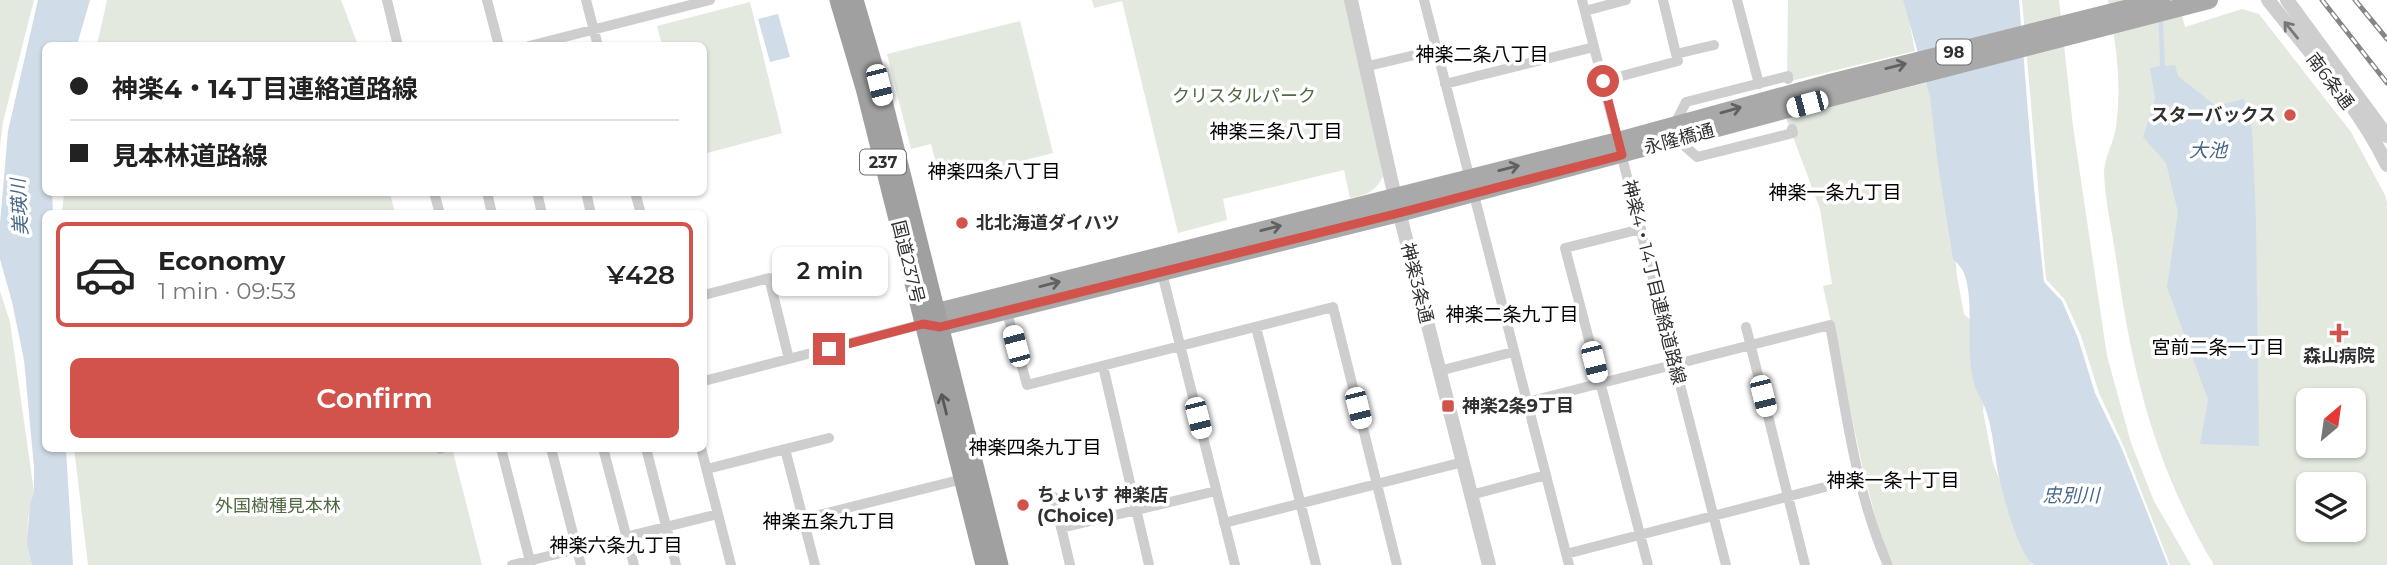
<!DOCTYPE html>
<meta charset="utf-8">
<style>
:root{--surface:#fff;--page:#f2f2f2;--text:#222;--muted:#767676;--line:#e0e0e0;--accent:#d1534b}
body{margin:0;font-family:Montserrat,"Noto Sans JP",sans-serif;background:var(--page);color:var(--text);height:100vh;display:flex;flex-direction:column;font-size:26px;white-space:nowrap}
*{box-sizing:border-box;margin:0}
p{font-size:23px;color:var(--muted)}
.icon{flex:none;width:38px;height:38px;fill:none;stroke:currentColor;stroke-width:2;stroke-linecap:round;stroke-linejoin:round}
.map{position:relative;flex:1;overflow:hidden}
.side{position:absolute;left:42px;top:210px;width:665px;height:242px;display:flex;flex-direction:column;background:var(--surface);border-radius:10px;box-shadow:0 2px 5px #0004}
.side>*{flex:none}
.top-card{position:absolute;left:42px;top:42px;width:665px;height:154px;border-radius:10px;box-shadow:0 2px 5px #0004;display:grid;align-content:center;height:154px;padding:0 28px;background:var(--surface)}
.needle{width:46px;rotate:29deg}
.controls{position:absolute;left:2296px;top:388px;display:grid;gap:14px}
.controls a{display:grid;place-items:center;width:70px;height:70px;border-radius:10px;background:var(--surface);box-shadow:0 2px 5px #0004;font-size:35px}
.end{position:absolute;width:32px;height:32px;margin:-16px;border:9px solid #d1534b;background:#fff;box-shadow:0 0 0 4px #fff}
.from{border-radius:50%}
.bubble{position:absolute;height:49px;border-radius:10px;background:var(--surface);box-shadow:0 2px 5px #0004;font-size:23px;font-weight:600;line-height:49px;text-align:center}
.car{position:absolute;width:21px;height:42px;margin:-21px -10px;border-radius:9px;box-shadow:0 0 5px 2px #0007;background:linear-gradient(#fff 24%,#345 0 40%,#fff 0 76%,#345 0 86%,#fff 0)}
.top-card b{display:flex;align-items:center;gap:24px;height:66px;font-size:26px}
.top-card b+b{border-top:2px solid var(--line)}
.top-card i{width:18px;height:18px;background:var(--text)}
ul{padding:12px 0 0;list-style:none}
li{display:flex;align-items:center;gap:21px;height:105px;margin:0 14px 10px;padding:0 14px;border:4px solid var(--line);border-radius:10px}
li div{flex:1}
li b{display:block;font-size:26px}
li em{font-style:normal;font-weight:600}
li.active{border-color:var(--accent)}
li>.icon{width:63px;height:63px;stroke-width:1.5}
.action{display:flex;gap:14px;margin-top:auto;padding:14px 28px}
.action a{flex:1;height:80px;border-radius:10px;background:var(--accent);color:#fff;font-size:28px;font-weight:600;line-height:80px;text-align:center}
.map>svg:first-child{display:block}
.green{fill:#e3e9df;fill-rule:evenodd}
.water{fill:#d1dce9}
.lines{fill:none;stroke-linecap:round;stroke-linejoin:round}
.minor{stroke:#cecece;stroke-width:10}
.tertiary{stroke:#cecece;stroke-width:14}
.primary{stroke:#a9a9a9;stroke-width:18}
.trunk{stroke:#a0a0a0;stroke-width:19}
.rail-casing{stroke:#868686;stroke-width:5}
.rail{stroke:#fff;stroke-width:2.5;stroke-dasharray:8;stroke-linecap:butt}
.oneway{stroke:#787878}
.oneway2{stroke:#616161}
.oneway3{stroke:#585858}
.route{stroke:#d1534b;stroke-width:9}
.poi-dot{fill:#d1534b;stroke:#fff;stroke-width:2.5}
.labels{text-anchor:middle;stroke-width:7;stroke-linejoin:round;paint-order:stroke}
.shield{fill:#fff;stroke:#6f6f6f;stroke-width:2}
.shield-label{font-size:16px;font-weight:bold;fill:#313131}
.street-label{font-size:18px;fill:#313131;stroke:#fff}
.park-label{font-size:18px;fill:#506844;stroke:#fff}
.poi-label{font-size:18px;font-weight:bold;fill:#313131;stroke:#fff;text-anchor:start}
.neighbourhood-label{font-size:19px;fill:#000;stroke:#fff}
.water-label{font-size:19px;font-style:italic;fill:#48688b;stroke:#fff}
</style>
<div class="map">
<svg width="2387" height="565" viewBox="0 0 2387 565">
<rect width="100%" height="100%" fill="#fff"/>
<path class="green" d="M0 0H34L3 122 0 146Z
M107 0H341L358 45H97Z
M1092 0H1347L1383 176C1376 192 1366 195 1350 198L1344 170 1223 199 1227 220 1178 233 1122 1 1094 8Z
M1788 0H1905L1915 51 1787 82Z
M2022 0H2059L2073 126 2107 356 2131 443 2154 501 2191 565H2170L2124 447 2099 393 2081 336 2065 300 2046 279Z
M2108 0H2178L2185 27 2242 9 2259 14 2351 132 2385 195 2387 203V565H2214C2154 465 2132 372 2116 258 2112 230 2105 201 2104 173 2104 158 2114 142 2116 127 2122 83 2116 43 2108 0ZM2308 401H2354V446H2308ZM2308 485H2354V530H2308Z
M750 2 782 133 704 154V46L662 45 657 26Z
M1020 21 1053 153 941 181 931 144 911 149 887 54Z
M1929 82 1953 234 1957 276 1964 314 1979 328 1988 361 1983 411 1993 463 2032 565H1894L1881 538 1864 474 1823 286 1832 284 1820 209 1786 118Z
M64 193H390L395 213H62Z
M0 291 10 322 34 492C26 516 26 540 32 565H0Z
M74 448H452L482 565H88Z"/>
<path class="water" d="M38 0H90L77 45 46 46V192L52 193 53 213 46 214V448H66L73 565H32L27 543 30 504 34 492V467L24 360 12 302 0 259V223L8 131Z
M1903 0H2019L2034 188 2044 282 2062 301 2078 338 2095 393 2122 449 2168 565H2034C2020 557 2004 499 2000 482 1994 457 1994 432 1985 408 1982 399 1976 392 1974 383 1964 350 1976 299 1963 271 1961 267 1957 263 1953 259L1938 165 1930 96Z
M2158 0H2162L2165 66 2175 65 2178 76 2216 106 2244 99 2252 129 2256 219 2259 446 2200 444 2208 400 2167 287 2178 212 2166 163 2143 137 2155 99 2150 68 2160 66Z
M778 14 790 57 770 62 758 19Z"/>
<g class="lines">
<path class="minor" d="M387 0 398 46
M487 0 499 46
M586 0 598 46
M1424 0 1569 565
M1582 0 1726 565
M1663 0 1676 54 1714 45
M1737 0 1759 84
M1585 11 1626 0
M529 46 710 0
M1364 67 1436 50
M1603 81 1678 61 1676 54
M1445 84 1594 47
M1674 126 1686 102 1788 76V79
M1678 140 1697 157 1793 133 1792 129
M434 192 440 214
M487 192 492 214
M537 192 542 214
M586 192 591 214
M635 192 641 214
M1641 229 1565 248 1648 565
M1161 269 1235 565
M704 295 769 278 789 359
M1005 305 1027 385 1333 307 1397 565
M1256 327 1316 565
M1746 327 1805 565
M1103 366 1149 565
M1439 371 1513 352
M704 381 923 324
M1527 402 1830 325C1845 404 1855 492 1888 565
M501 448 531 565
M551 448 581 565
M603 448 634 565
M646 448 676 565
M701 448 731 565
M440 449 442 448
M785 449 815 565
M707 469 829 438
M1471 495 1546 475
M1054 497 1070 565
M803 519 967 478
M1224 523 1463 462
M1061 528 1216 491
M1566 554 1860 478
M512 565 718 514"/>
<path class="tertiary" d="M1351 0 1392 184 1489 565
M2268 0C2309 52 2358 105 2387 165
M2287 0 2387 136"/>
<path class="primary" d="M926 322 937 312 1618 141 1830 83 2161 0
M927 325 940 327 1399 213 1833 97 2209 0"/>
<path class="trunk" d="M839 0 865 88 985 565
M854 0 879 85 999 565"/>
<g class="rail-casing">
<path id="rail" d="M2322 0 2387 83
M2355 0 2387 39"/>
</g>
<use href="#rail" class="rail"/>
</g>
<defs><path id="oneway-shaft" d="M-6 0H5M1.5-3L5.5 0L1.5 3" fill="none" stroke-width="1.6" stroke-linecap="round" stroke-linejoin="round" transform="scale(1.75)"/></defs>
<use class="oneway" href="#oneway-shaft" transform="translate(2291 30) rotate(-129)"/>
<g class="oneway2">
<use href="#oneway-shaft" transform="translate(1896 66) rotate(-14)"/>
<use href="#oneway-shaft" transform="translate(1731 110) rotate(-16)"/>
<use href="#oneway-shaft" transform="translate(1509 168) rotate(-14)"/>
<use href="#oneway-shaft" transform="translate(1271 228) rotate(-14)"/>
<use href="#oneway-shaft" transform="translate(1050 284) rotate(-14)"/>
</g>
<use class="oneway3" href="#oneway-shaft" transform="translate(944 404) rotate(-104)"/>
<g class="lines">
<path class="route" d="M829 349 923 324 940 327 1399 213 1622 155 1603 81"/>
</g>
<g class="poi-dot">
<circle cx="2290" cy="115" r="7"/>
<circle cx="962" cy="223" r="7"/>
<path d="M2335.5 322.5h7v7h7v7h-7v7h-7v-7h-7v-7h7z"/>
<rect x="1441" y="399" width="14" height="14" rx="3.5"/>
<circle cx="1023" cy="505" r="7"/>
</g>
<g class="labels">
<g class="shield">
<rect x="1936.5" y="39.5" width="35" height="25" rx="5"/>
<rect x="860" y="149.5" width="46" height="25" rx="5"/>
</g>
<g class="shield-label">
<text x="1954" y="58">98</text>
<text x="883" y="168">237</text>
</g>
<g class="street-label">
<text transform="translate(2330 81) rotate(53)" y="6">南6条通</text>
<text transform="translate(1679 139) rotate(-15)" y="6">永隆橋通</text>
<text transform="translate(908 262) rotate(76)" y="6">国道237号</text>
<text transform="translate(1654 282) rotate(76)" y="6">神楽4・14丁目連絡道路線</text>
<text transform="translate(1417 283) rotate(76)" y="6">神楽3条通</text>
</g>
<g class="park-label">
<text x="1244" y="102">クリスタルパーク</text>
<text x="278" y="512">外国樹種見本林</text>
</g>
<g class="poi-label">
<text x="2276" y="121" text-anchor="end">スターバックス</text>
<text x="976" y="229">北北海道ダイハツ</text>
<text x="2339" y="362" text-anchor="middle">森山病院</text>
<text x="1462" y="412">神楽2条9丁目</text>
<text x="1037" y="501">ちょいす 神楽店<tspan x="1037" dy="21">(Choice)</tspan></text>
</g>
<g class="neighbourhood-label">
<text x="1482" y="61">神楽二条八丁目</text>
<text x="1276" y="138">神楽三条八丁目</text>
<text x="994" y="178">神楽四条八丁目</text>
<text x="1835" y="199">神楽一条九丁目</text>
<text x="1512" y="321">神楽二条九丁目</text>
<text x="2218" y="354">宮前二条一丁目</text>
<text x="1035" y="454">神楽四条九丁目</text>
<text x="1893" y="487">神楽一条十丁目</text>
<text x="829" y="528">神楽五条九丁目</text>
<text x="616" y="552">神楽六条九丁目</text>
</g>
<g class="water-label">
<text x="2208" y="157">大池</text>
<text transform="translate(19 207) rotate(-93)" y="7">美瑛川</text>
<text x="2071" y="502">忠別川</text>
</g>
</g>
</svg>
<div class="controls">
<a><svg class="needle" viewBox="-14 -14 28 28"><path d="M0-13l5 13h-10z" fill="#e53935"/><path d="M0 13l5-13h-10z" fill="#767676"/></svg></a>
<a><svg class="icon" aria-label="layers" viewBox="0 0 24 24"><path d="M12 4l9 5-9 5-9-5zM3 14l9 5 9-5"/></svg></a>
</div>
<i class="end from" style="left:1603px;top:81px"></i>
<i class="end" style="left:829px;top:349px"></i>
<div class="bubble" style="left:772px;top:247px;width:116px">2 min</div>
<i class="car" style="left:879px;top:85px;rotate:166deg"></i>
<i class="car" style="left:1807px;top:104px;rotate:255deg"></i>
<i class="car" style="left:1016px;top:346px;rotate:345deg"></i>
<i class="car" style="left:1594px;top:362px;rotate:166deg"></i>
<i class="car" style="left:1763px;top:396px;rotate:166deg"></i>
<i class="car" style="left:1358px;top:408px;rotate:166deg"></i>
<i class="car" style="left:1198px;top:418px;rotate:166deg"></i>
<div class="top-card">
<b><i class="from"></i>神楽4・14丁目連絡道路線</b>
<b><i></i>見本林道路線</b>
</div>
<section class="side">
<ul>
<li class="active"><svg class="icon" aria-label="car" viewBox="0 0 24 24"><path d="M5 17H2v-5l4-1 3-4h7l3 4 3 1v5h-3M9 17h6M6 11h13"/><circle cx="7" cy="17" r="2"/><circle cx="17" cy="17" r="2"/></svg><div><b>Economy</b><p>1 min · 09:53</p></div><em>¥428</em></li>
</ul>
<div class="action"><a>Confirm</a></div>
</section>
</div>
